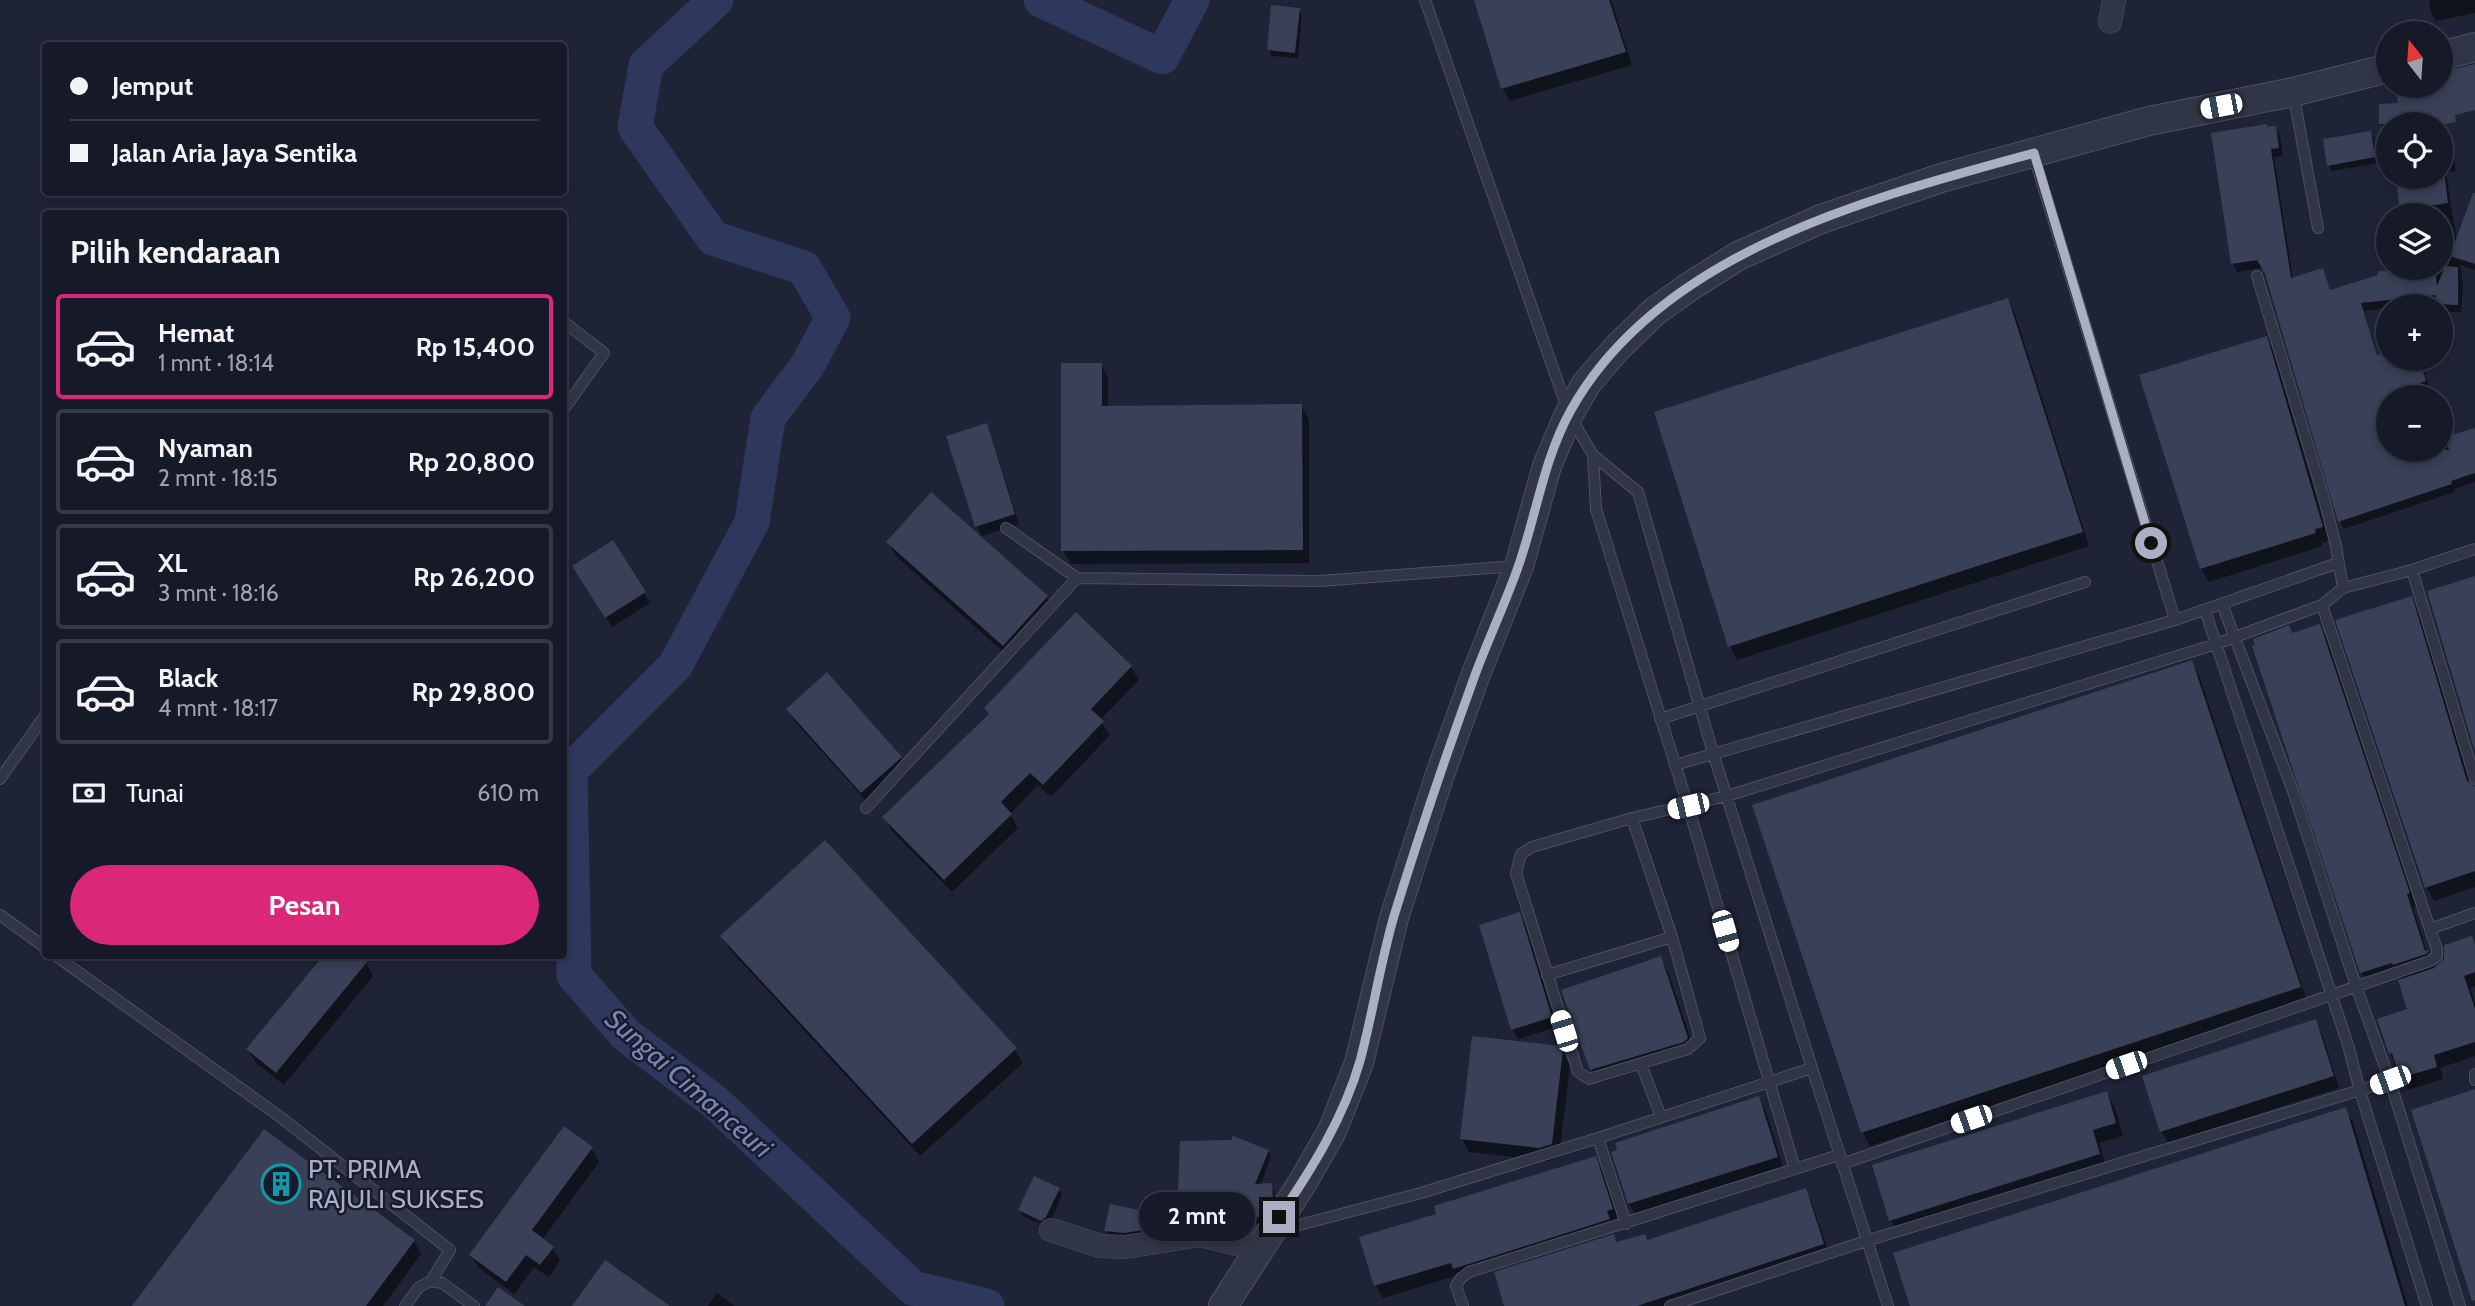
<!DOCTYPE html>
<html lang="id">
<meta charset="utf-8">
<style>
:root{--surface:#161a28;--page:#232734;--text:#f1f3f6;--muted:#9ea1a8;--line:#353845;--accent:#db2777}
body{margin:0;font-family:Cabin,sans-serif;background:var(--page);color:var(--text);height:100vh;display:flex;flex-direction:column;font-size:26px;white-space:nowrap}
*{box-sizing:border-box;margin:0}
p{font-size:23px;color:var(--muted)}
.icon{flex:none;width:38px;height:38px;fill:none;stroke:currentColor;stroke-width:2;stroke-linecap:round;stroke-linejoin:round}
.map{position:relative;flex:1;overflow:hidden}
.sheet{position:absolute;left:42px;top:210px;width:525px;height:749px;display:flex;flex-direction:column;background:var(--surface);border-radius:7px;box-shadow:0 4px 10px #0003,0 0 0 2px var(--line)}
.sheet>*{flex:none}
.hud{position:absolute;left:42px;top:42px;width:525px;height:154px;border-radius:7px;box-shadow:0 4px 10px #0003,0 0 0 2px var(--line);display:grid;align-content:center;height:154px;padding:0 28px;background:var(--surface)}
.needle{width:46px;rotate:343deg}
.controls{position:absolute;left:2376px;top:21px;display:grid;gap:14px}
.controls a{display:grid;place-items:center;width:77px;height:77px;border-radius:50%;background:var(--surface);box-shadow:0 4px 10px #0003,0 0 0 2px var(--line);font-size:35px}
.end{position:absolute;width:32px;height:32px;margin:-16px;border:9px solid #aaafc4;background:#111;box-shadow:0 0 0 4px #111}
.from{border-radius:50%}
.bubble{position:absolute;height:49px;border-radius:24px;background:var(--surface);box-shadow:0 4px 10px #0003,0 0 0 2px var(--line);font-size:23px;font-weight:800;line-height:49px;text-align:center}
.car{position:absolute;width:21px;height:42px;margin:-21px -10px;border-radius:9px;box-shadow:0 0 5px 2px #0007;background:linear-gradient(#fff 24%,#345 0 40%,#fff 0 76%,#345 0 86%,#fff 0)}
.hud b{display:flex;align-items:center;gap:24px;height:66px;font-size:26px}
.hud b+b{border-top:2px solid var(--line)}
.hud i{width:18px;height:18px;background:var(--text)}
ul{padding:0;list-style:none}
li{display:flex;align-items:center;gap:21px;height:105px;margin:0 14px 10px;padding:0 14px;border:4px solid var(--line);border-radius:7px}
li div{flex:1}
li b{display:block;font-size:26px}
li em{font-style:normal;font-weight:800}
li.on{border-color:var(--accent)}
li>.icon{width:63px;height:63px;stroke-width:1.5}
h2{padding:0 28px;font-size:32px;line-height:84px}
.pay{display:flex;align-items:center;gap:18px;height:77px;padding:0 28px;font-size:26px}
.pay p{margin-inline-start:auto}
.action{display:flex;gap:14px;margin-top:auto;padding:14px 28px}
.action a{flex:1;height:80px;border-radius:42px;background:var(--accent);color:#fff;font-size:28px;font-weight:800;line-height:80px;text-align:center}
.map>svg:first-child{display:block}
.shadow{fill:#0007}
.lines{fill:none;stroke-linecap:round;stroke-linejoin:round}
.river{stroke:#2e385c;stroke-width:35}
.building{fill:#394057}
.service-casing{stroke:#4c5062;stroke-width:12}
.minor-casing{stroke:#4c5062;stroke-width:24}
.tertiary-casing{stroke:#4c5062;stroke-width:30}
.service{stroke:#313647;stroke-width:10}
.minor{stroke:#313647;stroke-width:23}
.tertiary{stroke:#313647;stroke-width:28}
.route{stroke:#aaafc4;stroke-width:9}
.labels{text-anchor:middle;stroke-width:5;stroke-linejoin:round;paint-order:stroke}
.poi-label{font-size:26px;fill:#aaafc4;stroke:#171b2b;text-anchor:start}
.water-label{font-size:28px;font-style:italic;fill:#7985b3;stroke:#171b2b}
</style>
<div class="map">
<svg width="2475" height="1306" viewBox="0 0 2475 1306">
<rect width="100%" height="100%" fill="#1e2336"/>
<path class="shadow" d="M1476 0H1611L1632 65 1510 101 1502 88Z
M2429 0H2475V13L2436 21 2431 12Z
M1299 10 1302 16 1298 58 1272 56 1269 50Z
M2475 66V106L2440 116 2447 128 2456 171 2446 173 2457 243 2475 210V270L2460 265 2463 284 2461 312H2442L2441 306 2437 303 2389 306V308L2364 311 2377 355 2389 352V359H2420L2430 390 2407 397H2389V450H2441V439L2475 429V482L2454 489 2455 492 2344 529 2340 521 2263 268 2237 272 2233 264 2213 135 2275 128 2280 136 2283 156 2274 157 2293 279 2322 271 2331 291 2380 276 2386 272 2384 247 2389 246V268H2441V215H2402L2399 186 2410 185 2409 177H2441V124H2389V132H2386L2381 124 2400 104 2397 86H2441Z
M2370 133 2374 139 2378 163 2332 171 2329 165Z
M2008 300 2015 314 2089 546 1737 660 1730 646Z
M2266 338 2274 351 2329 540 2322 543 2323 546 2209 582 2201 569 2141 377Z
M1101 364 1108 378V407L1301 406 1309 419V563L1071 564 1063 551Z
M986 425 991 435 1019 524 982 536 976 526Z
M613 543 650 603 612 627 580 577Z
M888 543 1047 597 1054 611 1011 659 896 556Z
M2411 598 2418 611 2472 788H2475V887L2434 901 2426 887Z
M2319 626 2327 639 2416 906 2413 907 2427 952 2436 968 2471 938 2475 944V986L2470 988 2475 1003V1056L2440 1068 2443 1079 2408 1090 2390 1053 2410 1010 2404 980 2401 975 2369 985 2362 972 2292 635Z
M2191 662 2199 675 2307 1001 1870 1146 1863 1133 1754 806Z
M1131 667 1139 680 1100 720 1110 735 1051 797 1038 785 1010 814 1018 828 952 892 892 831 884 817Z
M788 709 901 758 909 771 870 805 796 723Z
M1519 914 1525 924 1557 1027 1518 1039 1513 1029Z
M722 936 1015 1050 1023 1063 920 1156 730 950Z
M325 956H357L366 963 373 976 284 1085 256 1063 248 1050Z
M1660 958 1668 972 1695 1052 1599 1083 1592 1070 1563 991Z
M2315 1021 2322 1033 2339 1088 2168 1143 2162 1132 2144 1077Z
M1561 1048 1570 1065 1559 1157 1547 1161 1469 1152 1462 1139Z
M2106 1093 2114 1105 2123 1136 2099 1143 2106 1167 1898 1233 1891 1221 1874 1166Z
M1758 1098 1766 1112 1784 1170 1637 1217 1629 1204 1613 1153Z
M2345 1109 2353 1122 2408 1306H1912Z
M591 1148 599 1162 542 1240 553 1248 560 1261 549 1277 534 1267 514 1294 479 1268 471 1255Z
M1268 1151 1271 1157 1260 1186 1271 1185 1274 1191 1275 1205 1264 1223 1237 1227 1181 1222 1179 1231 1128 1239 1109 1237 1106 1231 1155 1215 1179 1216Z
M1595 1159 1602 1171 1619 1222 1613 1223 1615 1232 1462 1280 1459 1275 1383 1298 1376 1286 1362 1238 1439 1215Z
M1059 1189 1062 1195 1049 1224 1045 1226 1023 1216 1020 1210Z
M1805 1190 1812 1203 1830 1257 1687 1306H1505L1613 1236 1617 1244 1648 1242Z
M414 1241 421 1254 383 1306H135Z
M717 1293 735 1306H708Z"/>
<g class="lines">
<path class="river" d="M716 0 646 65 635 127 713 238 804 268 833 318 807 366 768 418 752 522 675 666 570 771 574 975 626 1035 716 1103 913 1288 987 1306
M1041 0 1162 57 1192 0"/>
</g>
<path class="building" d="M1474 0H1609L1626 52 1501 89Z
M1271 5 1300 8 1295 53 1267 50Z
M2475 64V110L2455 115 2456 122 2446 124H2379V104L2398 103 2395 86H2441V72Z
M2267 124V127L2276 126 2279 148 2271 149 2291 278 2323 268 2330 290 2378 275V271L2435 268 2437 286 2445 266 2458 267V305L2435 304 2436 295 2361 303 2377 355 2386 352 2388 359H2419L2426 381 2399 390 2402 397H2389V450H2449L2445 437 2475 428V473L2451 481 2452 484 2338 522 2265 274 2257 260 2231 264 2211 133Z
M2371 131 2375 157 2327 166 2323 139Z
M2445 178 2448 203 2428 206 2429 215H2400L2397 185Z
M2473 193H2475V264L2450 256Z
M2008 298 2083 532 1728 647 1654 412Z
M2267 336 2323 527 2315 529 2316 533 2200 569 2139 375Z
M1061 363H1102V406L1302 404 1303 550 1061 551Z
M987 423 1015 514 975 527 946 436Z
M931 492 1048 596 1003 646 886 542Z
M613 540 646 592 605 618 572 566Z
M2475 576V752L2427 591Z
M2412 596 2467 781 2475 787V871L2425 888 2335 620Z
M1076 612 1132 666 1091 709 1104 721 1043 785 1030 773 1001 802 1012 814 944 880 882 817 989 714 984 708Z
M2320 624 2410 893 2407 894 2425 951 2429 950 2426 954 2393 965 2392 963 2360 973 2252 646 2255 645 2253 639 2289 625 2292 633Z
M2192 660 2301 987 1861 1133 1752 805Z
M827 672 902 757 861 793 786 709Z
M825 840 1017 1048 912 1144 720 936Z
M1520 912 1552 1017 1511 1030 1479 925Z
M2472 936 2475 945V972L2464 976 2475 1009V1042L2434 1055 2437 1067 2400 1078 2392 1053 2389 1054 2377 1019 2407 1009 2398 980 2434 968 2444 959V945Z
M323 956H372L276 1073 246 1049Z
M1661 956 1688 1038 1684 1042 1590 1070 1561 990Z
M2316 1019 2334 1076 2160 1132 2142 1076Z
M1472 1036 1562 1046 1563 1050 1552 1144 1539 1148 1460 1139Z
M2475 1089V1300L2472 1301 2411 1110Z
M2107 1091 2116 1123 2093 1130 2100 1154 1889 1221 1872 1165Z
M1759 1096 1778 1157 1628 1204 1611 1152 1617 1150 1615 1143Z
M2346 1107 2405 1306H1910L1893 1253Z
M564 1126 593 1147 532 1230 554 1247 540 1265 526 1255 506 1282 469 1255Z
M264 1129 415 1240 366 1306H132Z
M1233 1136 1269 1150 1255 1184 1272 1183 1273 1198 1260 1217 1235 1219V1221L1178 1216 1176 1225 1124 1233 1104 1231 1110 1204 1153 1213 1154 1209 1177 1213 1180 1141 1231 1140Z
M1596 1156 1613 1209 1607 1211 1610 1219 1453 1269 1451 1263 1374 1286 1359 1237 1436 1214 1434 1206Z
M1034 1176 1060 1188 1046 1217 1041 1221 1018 1210Z
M1806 1188 1824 1244 1637 1306H1504L1494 1272 1614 1234 1616 1242 1645 1234 1647 1240Z
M605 1260 670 1306H572Z
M498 1287 525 1306H485Z"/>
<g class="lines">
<g class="service-casing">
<path id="service" d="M2293 92 2318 228
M2033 153 2175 620
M564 322 604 353 564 409
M1593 455 1596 509 1688 806 1795 1169
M1006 528 1077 578 1320 581 1516 566
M2412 570 2475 779
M2343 588 2412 570 2475 549
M2222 604 2293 791 2356 986 2390 1081 2460 1306
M2322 605 2430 929 2475 913
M2205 610 2348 1045 2360 1091 2427 1306
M1660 719 2085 582
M1675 765 2175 620 2338 563
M0 779 46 714
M866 808 1077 578
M1632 818 1672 937 1700 1038 1688 1049 1589 1079 1578 1072 1516 873 1521 854 1532 847 1632 818 1727 796 2216 644 2322 605 2343 588 2336 546 2323 495 2257 276
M0 915 46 948
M56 956 279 1116 450 1250 431 1281
M1547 975 1672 937
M1641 1064 1661 1117
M1812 1068 1888 1306
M2475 1074V1080
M1598 1138 1626 1224
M1842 1164 2430 961 2437 956V949L2430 929
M1280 1230 1421 1193 1598 1138 1812 1068 1713 753 1638 492 1593 455 1569 414 1425 0
M405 1306 419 1287 431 1281 442 1283 474 1306
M1463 1306 1456 1286 1461 1278 1469 1272 1839 1155
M1670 1306 1866 1241 2390 1081"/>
</g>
<g class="minor-casing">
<path id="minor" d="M2110 22 2114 0
M1051 1230 1101 1246 1125 1247 1200 1235 1259 1249"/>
</g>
<g class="tertiary-casing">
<path id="tertiary" d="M2441 56 2475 47
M1223 1306 1301 1185 1332 1131 1359 1063 1394 918 1439 777 1476 674 1519 566 1547 466 1569 414 1586 384 1617 348 1654 312 1689 287 1738 256 1821 219 1941 178 2149 121 2293 92 2389 68"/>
</g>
<use href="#service" class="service"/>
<use href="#minor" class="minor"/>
<use href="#tertiary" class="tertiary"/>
</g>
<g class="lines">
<path class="route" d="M1279 1217C1312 1169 1344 1117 1360 1061 1373 1013 1380 964 1394 916 1419 835 1446 755 1475 675 1488 640 1504 606 1517 570 1536 518 1543 460 1571 410 1660 251 1871 198 2034 153L2151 543"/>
</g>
<defs>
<g id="building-ring" transform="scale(2.0125)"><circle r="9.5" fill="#171b2b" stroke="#0f9aa8" stroke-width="1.5"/><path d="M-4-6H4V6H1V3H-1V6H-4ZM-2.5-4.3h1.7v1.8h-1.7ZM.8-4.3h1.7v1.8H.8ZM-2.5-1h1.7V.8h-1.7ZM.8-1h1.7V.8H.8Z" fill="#0f9aa8"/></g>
</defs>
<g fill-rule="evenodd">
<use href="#building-ring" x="281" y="1184"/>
</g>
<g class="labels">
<g class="poi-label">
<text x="308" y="1178">PT. PRIMA<tspan x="308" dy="30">RAJULI SUKSES</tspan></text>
</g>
<g class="water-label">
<text transform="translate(689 1083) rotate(41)" y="10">Sungai Cimanceuri</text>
</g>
</g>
</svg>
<div class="controls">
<a><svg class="needle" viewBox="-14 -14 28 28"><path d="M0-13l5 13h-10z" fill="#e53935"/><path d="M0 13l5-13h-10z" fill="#9ea1a8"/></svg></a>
<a><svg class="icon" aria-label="locate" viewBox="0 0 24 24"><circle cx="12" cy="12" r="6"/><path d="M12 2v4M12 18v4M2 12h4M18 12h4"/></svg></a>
<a><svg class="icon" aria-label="layers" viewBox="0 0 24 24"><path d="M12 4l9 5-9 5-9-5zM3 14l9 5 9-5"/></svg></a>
<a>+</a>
<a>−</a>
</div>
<i class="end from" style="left:2151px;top:543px"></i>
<i class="end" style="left:1279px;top:1217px"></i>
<div class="bubble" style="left:1139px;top:1192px;width:116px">2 mnt</div>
<i class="car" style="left:2221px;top:106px;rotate:259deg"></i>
<i class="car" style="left:1688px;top:806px;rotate:257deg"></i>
<i class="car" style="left:1725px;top:931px;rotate:164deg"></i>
<i class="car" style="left:1564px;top:1031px;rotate:343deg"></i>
<i class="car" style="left:2126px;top:1065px;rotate:251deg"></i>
<i class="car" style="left:2390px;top:1080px;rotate:250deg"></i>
<i class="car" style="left:1971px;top:1119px;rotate:251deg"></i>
<div class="hud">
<b><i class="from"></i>Jemput</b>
<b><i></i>Jalan Aria Jaya Sentika</b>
</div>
<section class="sheet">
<h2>Pilih kendaraan</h2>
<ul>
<li class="on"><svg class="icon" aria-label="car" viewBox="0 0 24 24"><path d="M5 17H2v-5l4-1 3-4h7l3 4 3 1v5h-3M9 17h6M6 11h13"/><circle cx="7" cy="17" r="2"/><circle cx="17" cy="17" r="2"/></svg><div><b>Hemat</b><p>1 mnt · 18:14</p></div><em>Rp 15,400</em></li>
<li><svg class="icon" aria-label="car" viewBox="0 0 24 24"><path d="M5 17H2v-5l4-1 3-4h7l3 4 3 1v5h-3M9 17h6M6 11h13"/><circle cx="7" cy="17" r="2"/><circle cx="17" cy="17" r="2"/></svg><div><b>Nyaman</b><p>2 mnt · 18:15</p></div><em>Rp 20,800</em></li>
<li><svg class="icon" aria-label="car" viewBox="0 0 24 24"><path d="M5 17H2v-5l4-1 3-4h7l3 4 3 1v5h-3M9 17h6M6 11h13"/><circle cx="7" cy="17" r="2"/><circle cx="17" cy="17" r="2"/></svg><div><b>XL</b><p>3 mnt · 18:16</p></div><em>Rp 26,200</em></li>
<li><svg class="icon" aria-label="car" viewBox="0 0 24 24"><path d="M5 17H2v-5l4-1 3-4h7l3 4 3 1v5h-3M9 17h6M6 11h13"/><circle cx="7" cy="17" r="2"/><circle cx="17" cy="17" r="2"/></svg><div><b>Black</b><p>4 mnt · 18:17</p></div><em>Rp 29,800</em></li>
</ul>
<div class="pay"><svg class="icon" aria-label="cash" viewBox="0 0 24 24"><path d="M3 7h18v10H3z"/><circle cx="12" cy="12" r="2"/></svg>Tunai<p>610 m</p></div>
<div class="action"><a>Pesan</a></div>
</section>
</div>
